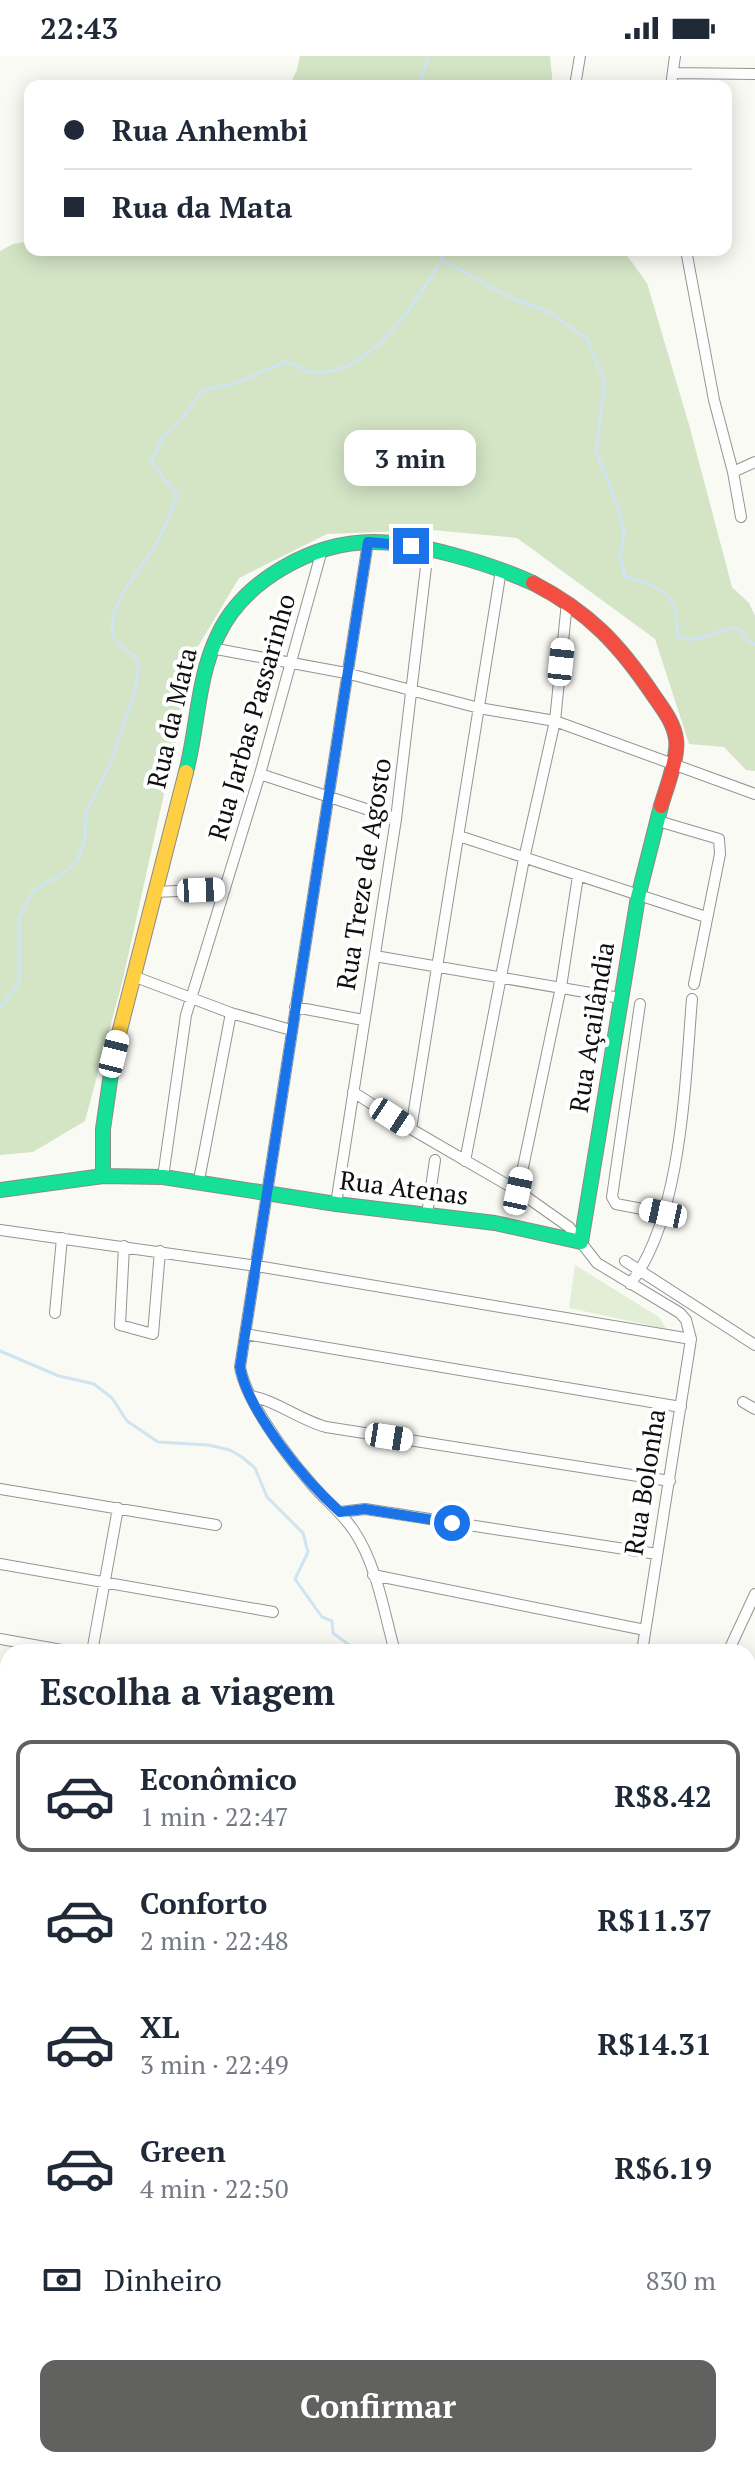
<!DOCTYPE html>
<html lang="pt">
<meta charset="utf-8">
<style>
:root{--surface:#fff;--page:#f2f2f3;--text:#1f2937;--muted:#747a83;--line:#e0e1e3;--accent:#61615f}
body{margin:0;font-family:"PT Serif",serif;background:var(--page);color:var(--text);height:100vh;display:flex;flex-direction:column;font-size:30px;white-space:nowrap}
*{box-sizing:border-box;margin:0}
p{font-size:26px;color:var(--muted)}
.icon{flex:none;width:44px;height:44px;fill:none;stroke:currentColor;stroke-width:2;stroke-linecap:round;stroke-linejoin:round}
.map{position:relative;flex:1;overflow:hidden}
.sheet{position:absolute;left:0px;top:1588px;width:756px;height:824px;display:flex;flex-direction:column;background:var(--surface);border-radius:24px 24px 0 0;box-shadow:0 4px 20px #0003}
.sheet>*{flex:none}
.banner{position:absolute;left:24px;top:24px;width:708px;height:176px;border-radius:16px;box-shadow:0 4px 20px #0003;display:grid;align-content:center;height:176px;padding:0 40px;background:var(--surface)}
.end{position:absolute;width:36px;height:36px;margin:-18px;border:10px solid #1a73e8;background:#fff;box-shadow:0 0 0 4px #fff}
.from{border-radius:50%}
.bubble{position:absolute;height:56px;border-radius:16px;background:var(--surface);box-shadow:0 4px 20px #0003;font-size:26px;font-weight:700;line-height:56px;text-align:center}
.car{position:absolute;width:24px;height:48px;margin:-24px -12px;border-radius:10px;box-shadow:0 0 6px 2px #0007;background:linear-gradient(#fff 24%,#345 0 40%,#fff 0 76%,#345 0 86%,#fff 0)}
.banner b{display:flex;align-items:center;gap:28px;height:76px;font-size:30px}
.banner b+b{border-top:2px solid var(--line)}
.banner i{width:20px;height:20px;background:var(--text)}
ul{padding:0;list-style:none}
li{display:flex;align-items:center;gap:24px;height:112px;margin:0 16px 12px;padding:0 24px;border:4px solid transparent;border-radius:16px}
li div{flex:1}
li b{display:block;font-size:30px}
li em{font-style:normal;font-weight:700}
li.on{border-color:var(--accent)}
li>.icon{width:72px;height:72px;stroke-width:1.5}
h2{padding:0 40px;font-size:36px;line-height:96px}
.pay{display:flex;align-items:center;gap:20px;height:88px;padding:0 40px;font-size:30px}
.pay p{margin-inline-start:auto}
.primary-button{display:flex;gap:16px;margin-top:auto;padding:16px 40px}
.primary-button a{flex:1;height:92px;border-radius:16px;background:var(--accent);color:#fff;font-size:32px;font-weight:700;line-height:92px;text-align:center}
.status{display:flex;justify-content:space-between;align-items:center;height:56px;padding:0 40px;background:var(--surface);direction:ltr}
.status svg{height:22px;fill:currentColor}
.map>svg:first-child{display:block}
.green{fill:#e3eed7}
.forest{fill:#d4e5c6}
.lines{fill:none;stroke-linecap:round;stroke-linejoin:round}
.stream{stroke:#cfe4f1;stroke-width:3}
.street-casing{stroke:#949492;stroke-width:12}
.fast-casing{stroke:#8b8b89;stroke-width:16}
.slow-casing{stroke:#8b8b89;stroke-width:16}
.jam-casing{stroke:#8b8b89;stroke-width:16}
.street{stroke:#fefefe;stroke-width:10}
.fast{stroke:#16e098;stroke-width:14}
.slow{stroke:#ffcf43;stroke-width:14}
.jam{stroke:#f24e42;stroke-width:14}
.route{stroke:#1a73e8;stroke-width:10}
.labels{text-anchor:middle;stroke-width:8;stroke-linejoin:round;paint-order:stroke}
.street-label{font-size:26px;fill:#0e0e0e;stroke:#fff}
</style>
<div class="status"><b>22:43</b><svg viewBox="0 0 49 12"><path d="M0 12V9h3v3zM5 12V6h3v6zM10 12V3h3v9zM15 12V0h3v12zM26 1h20v11H26zM47 4h2v5h-2z"/></svg></div>
<div class="map">
<svg width="755" height="2412" viewBox="0 0 755 2412">
<rect width="100%" height="100%" fill="#fafaf5"/>
<path class="green" d="M575 1209 659 1261 666 1273 569 1252Z"/>
<path class="forest" d="M300 0H550L553 30H289L297 14Z
M30 185V194H623L647 227 690 372 732 531 749 547 755 560V715L746 714 724 691 689 688 655 583 517 482 433 474 327 478 239 522 196 594 123 923 85 1065 33 1096 0 1099V195L13 188Z"/>
<g class="lines">
<path class="stream" d="M420 30 428 0
M439 194 442 204 513 243 549 256 587 283 605 327 596 395 618 451 624 476 620 502 625 521C645 527 671 532 676 556 677 565 676 573 679 582 700 588 717 572 739 572L749 586 755 588
M0 952 19 927V862L33 835 67 815 77 805 85 783 86 757 110 708 135 635 139 608C132 593 118 592 114 581 103 553 141 513 154 491 164 475 171 457 177 439L151 406 163 381 180 365 202 335 236 327 285 306C298 307 305 318 319 317 375 314 415 246 442 204
M0 1295 59 1320 94 1328 112 1342 127 1365 158 1386 208 1389 230 1394 242 1401 255 1412 267 1441 303 1477 308 1496 295 1523 322 1561 332 1565 333 1577 359 1596
M0 2328 8 2332
M81 2404 83 2405"/>
<g class="street-casing">
<path id="street" d="M673 17 755 18
M575 30 580 0
M671 30 675 0
M686 194 714 344 733 416 741 461
M733 416 755 406
M368 486 240 1311C246 1345 286 1399 309 1425 323 1443 342 1456 354 1475 377 1509 384 1557 395 1596
M211 592 346 617 479 652 555 665 755 738
M260 718 396 763
M658 765 719 783 720 798 694 928
M459 780 706 861
M154 836 225 833
M375 900 620 942
M133 920 231 957 291 974
M640 948 612 1141 616 1148 663 1157
M295 951 363 964
M353 1036 411 1073 518 1135 569 1171 597 1207 680 1257 686 1264 691 1283 642 1596
M411 1073 501 514
M465 1105 524 803 555 665 567 546
M163 1121 186 959 260 718 322 494
M199 1124 231 957
M518 1135 561 931 578 820
M336 1148 396 763 428 494
M427 1158 435 1104
M0 1174 257 1210 691 1283
M124 1190 120 1269 153 1278 160 1195
M625 1205 755 1289
M630 1228C682 1162 685 1026 692 943
M55 1257 62 1182
M245 1278 681 1351
M251 1340C275 1344 300 1364 326 1371L670 1425
M743 1346 755 1353
M0 1433 216 1469
M340 1456 365 1453 657 1498
M0 1508 273 1556
M373 1519 645 1574
M0 1583 73 1596
M92 1596 118 1452
M728 1596 755 1538
M0 1657 8 1659
M0 1733 8 1735
M748 1780 755 1781
M0 1808 8 1809
M748 1856 755 1857
M0 1883 8 1884
M748 1930 755 1931
M0 1958 8 1959
M748 1980 755 1981
M0 1983 8 1984
M748 2065 755 2066
M0 2252 8 2258
M0 2321 8 2284
M410 2404 458 2412
M597 2404 638 2412 639 2404
M56 2412 57 2404
M278 2412 280 2404"/>
</g>
<g class="fast-casing">
<path id="fast" d="M186 716C198 671 197 622 218 579 244 524 313 486 373 486 420 486 491 508 533 527
M103 1120V1073L114 997
M0 1134 103 1120 163 1121 336 1148 495 1167 581 1186 638 841 661 750
M507 2412 509 2404"/>
</g>
<g class="slow-casing">
<path id="slow" d="M114 997 186 716
M748 1700 755 1701"/>
</g>
<g class="jam-casing">
<path id="jam" d="M533 527C589 556 619 588 654 640 663 653 674 667 676 683 679 700 666 733 661 750"/>
</g>
<use href="#street" class="street"/>
<use href="#fast" class="fast"/>
<use href="#slow" class="slow"/>
<use href="#jam" class="jam"/>
</g>
<g class="lines">
<path class="route" d="M411 490 368 486 240 1311C248 1356 306 1426 340 1456L365 1453 452 1467"/>
</g>
<g class="labels">
<g class="street-label">
<text transform="translate(252 661) rotate(-74)" y="9">Rua Jarbas Passarinho</text>
<text transform="translate(172 662) rotate(-77)" y="9">Rua da Mata</text>
<text transform="translate(364 818) rotate(-81)" y="9">Rua Treze de Agosto</text>
<text transform="translate(592 971) rotate(-81)" y="9">Rua Açailândia</text>
<text transform="translate(404 1132) rotate(7)" y="9">Rua Atenas</text>
<text transform="translate(645 1426) rotate(-81)" y="9">Rua Bolonha</text>
</g>
</g>
</svg>
<i class="end from" style="left:452px;top:1467px"></i>
<i class="end" style="left:411px;top:490px"></i>
<div class="bubble" style="left:344px;top:374px;width:132px">3 min</div>
<i class="car" style="left:561px;top:606px;rotate:6deg"></i>
<i class="car" style="left:201px;top:834px;rotate:88deg"></i>
<i class="car" style="left:114px;top:998px;rotate:14deg"></i>
<i class="car" style="left:392px;top:1061px;rotate:123deg"></i>
<i class="car" style="left:518px;top:1135px;rotate:12deg"></i>
<i class="car" style="left:663px;top:1157px;rotate:282deg"></i>
<i class="car" style="left:389px;top:1381px;rotate:99deg"></i>
<div class="banner">
<b><i class="from"></i>Rua Anhembi</b>
<b><i></i>Rua da Mata</b>
</div>
<section class="sheet">
<h2>Escolha a viagem</h2>
<ul>
<li class="on"><svg class="icon" aria-label="car" viewBox="0 0 24 24"><path d="M5 17H2v-5l4-1 3-4h7l3 4 3 1v5h-3M9 17h6M6 11h13"/><circle cx="7" cy="17" r="2"/><circle cx="17" cy="17" r="2"/></svg><div><b>Econômico</b><p>1 min · 22:47</p></div><em>R$8.42</em></li>
<li><svg class="icon" aria-label="car" viewBox="0 0 24 24"><path d="M5 17H2v-5l4-1 3-4h7l3 4 3 1v5h-3M9 17h6M6 11h13"/><circle cx="7" cy="17" r="2"/><circle cx="17" cy="17" r="2"/></svg><div><b>Conforto</b><p>2 min · 22:48</p></div><em>R$11.37</em></li>
<li><svg class="icon" aria-label="car" viewBox="0 0 24 24"><path d="M5 17H2v-5l4-1 3-4h7l3 4 3 1v5h-3M9 17h6M6 11h13"/><circle cx="7" cy="17" r="2"/><circle cx="17" cy="17" r="2"/></svg><div><b>XL</b><p>3 min · 22:49</p></div><em>R$14.31</em></li>
<li><svg class="icon" aria-label="car" viewBox="0 0 24 24"><path d="M5 17H2v-5l4-1 3-4h7l3 4 3 1v5h-3M9 17h6M6 11h13"/><circle cx="7" cy="17" r="2"/><circle cx="17" cy="17" r="2"/></svg><div><b>Green</b><p>4 min · 22:50</p></div><em>R$6.19</em></li>
</ul>
<div class="pay"><svg class="icon" aria-label="cash" viewBox="0 0 24 24"><path d="M3 7h18v10H3z"/><circle cx="12" cy="12" r="2"/></svg>Dinheiro<p>830 m</p></div>
<div class="primary-button"><a>Confirmar</a></div>
</section>
</div>
